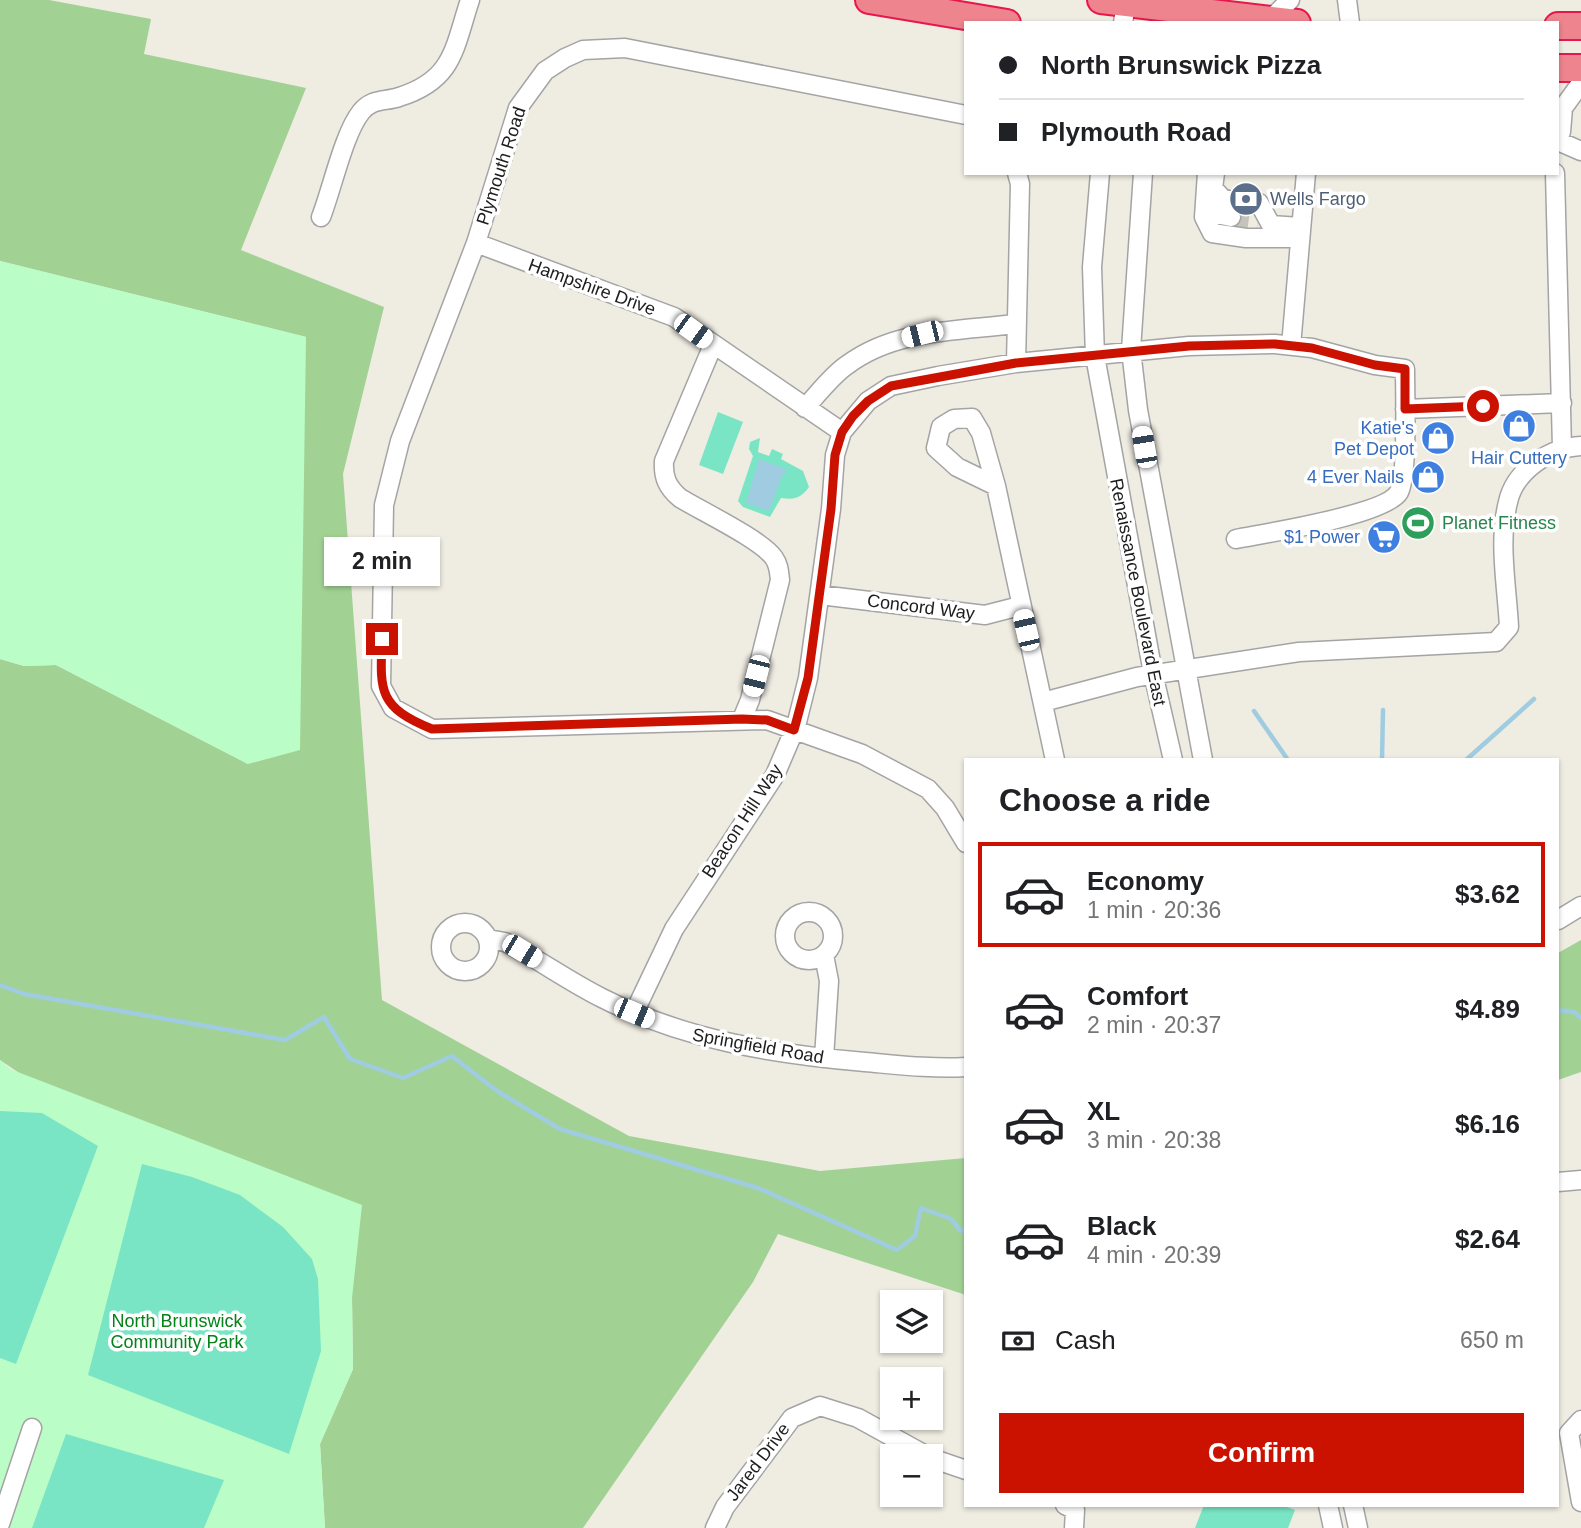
<!DOCTYPE html>
<meta charset="utf-8">
<style>
:root{--surface:#fff;--page:#f6f6f6;--text:#202124;--muted:#757577;--line:#e0e0e0;--accent:#cb1200}
body{margin:0;font-family:Arial,sans-serif;background:var(--page);color:var(--text);height:100vh;display:flex;flex-direction:column;font-size:26px;white-space:nowrap}
*{box-sizing:border-box;margin:0}
p{font-size:23px;color:var(--muted)}
.icon{flex:none;width:38px;height:38px;fill:none;stroke:currentColor;stroke-width:2;stroke-linecap:round;stroke-linejoin:round}
.map{position:relative;flex:1;overflow:hidden}
.drawer{position:absolute;left:964px;top:758px;width:595px;height:749px;display:flex;flex-direction:column;background:var(--surface);border-radius:0px;box-shadow:0 2px 5px #0004}
.drawer>*{flex:none}
.top-card{position:absolute;left:964px;top:21px;width:595px;height:154px;border-radius:0px;box-shadow:0 2px 5px #0004;display:grid;align-content:center;height:154px;padding:0 35px;background:var(--surface)}
.tools{position:absolute;left:880px;top:1290px;display:grid;gap:14px}
.tools a{display:grid;place-items:center;width:63px;height:63px;border-radius:0px;background:var(--surface);box-shadow:0 2px 5px #0004;font-size:35px}
.end{position:absolute;width:32px;height:32px;margin:-16px;border:9px solid #cb1200;background:#fff;box-shadow:0 0 0 4px #fff}
.from{border-radius:50%}
.bubble{position:absolute;height:49px;border-radius:0px;background:var(--surface);box-shadow:0 2px 5px #0004;font-size:23px;font-weight:600;line-height:49px;text-align:center}
.car{position:absolute;width:21px;height:42px;margin:-21px -10px;border-radius:9px;box-shadow:0 0 5px 2px #0007;background:linear-gradient(#fff 24%,#345 0 40%,#fff 0 76%,#345 0 86%,#fff 0)}
.top-card b{display:flex;align-items:center;gap:24px;height:66px;font-size:26px}
.top-card b+b{border-top:2px solid var(--line)}
.top-card i{width:18px;height:18px;background:var(--text)}
ul{padding:0;list-style:none}
li{display:flex;align-items:center;gap:21px;height:105px;margin:0 14px 10px;padding:0 21px;border:4px solid transparent;border-radius:0px}
li div{flex:1}
li b{display:block;font-size:26px}
li em{font-style:normal;font-weight:600}
li.selected{border-color:var(--accent)}
li>.icon{width:63px;height:63px;stroke-width:1.5}
h2{padding:0 35px;font-size:32px;line-height:84px}
.pay{display:flex;align-items:center;gap:18px;height:77px;padding:0 35px;font-size:26px}
.pay p{margin-inline-start:auto}
.primary-button{display:flex;gap:14px;margin-top:auto;padding:14px 35px}
.primary-button a{flex:1;height:80px;border-radius:0px;background:var(--accent);color:#fff;font-size:28px;font-weight:600;line-height:80px;text-align:center}
.map>svg:first-child{display:block}
.forest{fill:#a1d294}
.park{fill:#bbfdc6}
.pitch{fill:#7ae5c5}
.water{fill:#9fcce0}
.lines{fill:none;stroke-linecap:round;stroke-linejoin:round}
.stream{stroke:#9fcce0;stroke-width:4.5}
.minor-tunnel{stroke:#c5c3bb;stroke-width:18;stroke-dasharray:18 9;stroke-linecap:butt}
.minor-casing{stroke:#a4a4a4;stroke-width:21}
.highway-casing{stroke:#e6174b;stroke-width:30}
.minor{stroke:#fff;stroke-width:18}
.highway{stroke:#ed848e;stroke-width:26}
.route{stroke:#cb1200;stroke-width:9}
.labels{text-anchor:middle;stroke-width:7;stroke-linejoin:round;paint-order:stroke}
.street-label{font-size:18px;fill:#1d1d1d;stroke:#fff}
.service-label{font-size:18px;fill:#4e5e75;stroke:#fff;text-anchor:start}
.shop-label{font-size:18px;fill:#366cbe;stroke:#fff;text-anchor:end}
.leisure-label{font-size:18px;fill:#27864d;stroke:#fff;text-anchor:start}
.park-label{font-size:18px;fill:#038319;stroke:#fff}
</style>
<div class="map">
<svg width="1581" height="1528" viewBox="0 0 1581 1528">
<rect width="100%" height="100%" fill="#efece2"/>
<path class="forest" d="M0 0H49L151 19 144 54 306 88 241 250 384 307 343 474 382 1000 629 1136 820 1171 966 1158V1295L778 1234 753 1282 583 1528H325L320 1444 353 1369 352 1298 0 1060V659L24 666 56 665 248 764 306 337 0 261Z
M1581 940V1072L1558 1080V953Z"/>
<path class="park" d="M0 261 306 337 300 750 248 764 56 665 24 666 0 659Z
M0 1060 10 1069 362 1205 352 1298 353 1369 320 1444 325 1528H0Z"/>
<path class="pitch" d="M718 412 743 422 723 474 699 465Z
M760 438 758 452 769 456 772 449 783 454 781 459 803 471 809 487C801 498 795 500 781 498L770 517 743 507 738 501 753 456 749 449 750 442Z
M0 1111 42 1113 98 1146 16 1364 0 1358Z
M142 1164 192 1177 240 1195 283 1227 312 1259 318 1279 321 1351 289 1454 88 1375Z
M66 1434 224 1480 204 1528H32Z
M1204 1505H1281L1295 1510 1288 1528H1195Z"/>
<path class="water" d="M759 459 788 470 783 474 769 511 746 503Z"/>
<g class="lines">
<path class="stream" d="M1254 711 1288 760
M1382 760 1383 710
M1466 760 1534 699
M0 985 24 994 285 1040 324 1017 350 1059 403 1078 452 1056 497 1091 560 1129 758 1188 897 1250 915 1236 921 1208 951 1219 961 1231 966 1229
M1558 1010 1574 1012 1581 1018"/>
<path class="minor-tunnel" d="M1232 201 1259 203
M1231 217 1258 221"/>
<g class="minor-casing">
<path id="minor" d="M1347 0 1350 23
M1269 21 1290 0
M1123 23 1126 4
M966 115 625 48 583 50 565 58 545 71 518 108 476 243 400 441 384 505 381 686 393 708 432 729 767 720 862 754 928 789 945 808 966 843
M1558 135 1561 132 1563 108 1581 83
M1558 141 1581 151
M1100 173 1092 267 1095 356 1153 673 1173 760
M1143 173 1131 350 1138 410 1203 760
M1207 173 1204 217 1212 233 1246 238H1298
M1215 173 1213 188 1222 198 1232 201
M1555 173 1562 448
M1213 202 1212 213 1231 217
M1259 203 1271 225 1300 227
M321 217C332 189 344 133 361 112 372 98 385 102 399 97 454 80 454 48 470 0
M476 243 674 317 842 432
M713 345 664 461C663 477 667 487 680 498 701 511 762 540 774 558 779 565 779 572 780 580L750 700 742 719
M1291 346 1306 173
M1016 363 1020 184 1017 173
M805 408C818 394 831 376 847 365 895 329 958 331 1015 324
M1405 409 1562 403
M996 486 957 467 936 448 941 427 954 419 972 418 981 433 996 486 1055 760
M820 595 985 615 1020 606
M1043 702 1137 677 1299 652 1496 642 1509 627C1507 587 1498 541 1508 502 1515 470 1551 447 1581 446
M785 936a24 24 0 1 1 48 0a24 24 0 1 1-48 0Z
M1558 920 1581 906
M441 947a24 24 0 1 1 48 0a24 24 0 1 1-48 0Z
M488 939 505 942C538 959 568 981 602 998 685 1040 773 1054 865 1062 899 1065 932 1069 966 1067
M824 955 829 981 824 1058
M634 1013 674 929 775 775 796 726 808 678 831 509 835 455 842 432 868 401 891 386 938 376 1016 363 1189 346 1275 344 1312 348 1375 365 1405 369C1405 392 1408 476 1399 492 1386 515 1266 533 1236 539
M1558 1182 1581 1180
M1581 1420 1569 1433 1581 1502
M931 1458 966 1470
M1065 1505 1075 1510 1074 1528
M1328 1505 1333 1528
M1353 1505 1358 1528
M0 1524 32 1428
M715 1528 725 1507 792 1418 820 1406 858 1418 927 1456"/>
</g>
<g class="highway-casing">
<path id="highway" d="M869 0 1007 23
M1101 0 1297 23
M1558 26H1581
M1558 68H1581"/>
</g>
<use href="#minor" class="minor"/>
<use href="#highway" class="highway"/>
</g>
<g class="lines">
<path class="route" d="M382 639C380 691 378 707 432 729L742 719 767 720 794 730 808 678 831 509 835 455 842 432 853 416 868 401 891 386 1016 363 1189 346 1275 344 1312 348 1375 365 1405 369V409L1483 406"/>
</g>
<defs>
<g id="bank-disc" transform="scale(1.75)"><circle r="9.5" fill="#5c6f8a" stroke="#fff"/><path d="M-6-4H6V4H-6ZM0-2.3a2.3 2.3 0 1 0 0 4.6a2.3 2.3 0 1 0 0-4.6Z" fill="#fff"/></g>
<g id="shop-disc" transform="scale(1.75)"><circle r="9.5" fill="#3f7fe0" stroke="#fff"/><path d="M-5-2.5h2.3a2.7 3.5 0 0 1 5.4 0H5L5.5 6h-11ZM-1.5-2.5h3a1.5 2.3 0 0 0-3 0Z" fill="#fff"/></g>
<g id="stadium-disc" transform="scale(1.75)"><circle r="9.5" fill="#2e9e5b" stroke="#fff"/><path d="M0-5a6.5 5 0 1 0 0 10a6.5 5 0 1 0 0-10ZM-3.5-1.8h7v3.6h-7Z" fill="#fff"/></g>
<g id="supermarket-disc" transform="scale(1.75)"><circle r="9.5" fill="#3f7fe0" stroke="#fff"/><path d="M-6-5.5h2.5l.6 2H6L4.5 2H-2.5L-4.4-4H-6ZM-1.5 3.2a1.3 1.3 0 1 0 .1 0ZM3 3.2a1.3 1.3 0 1 0 .1 0Z" fill="#fff"/></g>
</defs>
<g fill-rule="evenodd">
<use href="#bank-disc" x="1246" y="199"/>
<use href="#shop-disc" x="1519" y="426"/>
<use href="#shop-disc" x="1438" y="438"/>
<use href="#shop-disc" x="1428" y="477"/>
<use href="#stadium-disc" x="1418" y="523"/>
<use href="#supermarket-disc" x="1384" y="537"/>
</g>
<g class="labels">
<g class="street-label">
<text transform="translate(501 166) rotate(-72)" y="6">Plymouth Road</text>
<text transform="translate(592 287) rotate(20)" y="6">Hampshire Drive</text>
<text transform="translate(1138 592) rotate(79)" y="6">Renaissance Boulevard East</text>
<text transform="translate(921 607) rotate(7)" y="6">Concord Way</text>
<text transform="translate(742 821) rotate(-57)" y="6">Beacon Hill Way</text>
<text transform="translate(758 1046) rotate(10)" y="6">Springfield Road</text>
<text transform="translate(758 1462) rotate(-53)" y="6">Jared Drive</text>
</g>
<g class="service-label">
<text x="1270" y="205">Wells Fargo</text>
</g>
<g class="shop-label">
<text x="1414" y="434">Katie's<tspan x="1414" dy="21">Pet Depot</tspan></text>
<text x="1519" y="464" text-anchor="middle">Hair Cuttery</text>
<text x="1404" y="483">4 Ever Nails</text>
<text x="1360" y="543">$1 Power</text>
</g>
<g class="leisure-label">
<text x="1442" y="529">Planet Fitness</text>
</g>
<g class="park-label">
<text x="177" y="1327">North Brunswick<tspan x="177" dy="21">Community Park</tspan></text>
</g>
</g>
</svg>
<div class="tools">
<a><svg class="icon" aria-label="layers" viewBox="0 0 24 24"><path d="M12 4l9 5-9 5-9-5zM3 14l9 5 9-5"/></svg></a>
<a>+</a>
<a>−</a>
</div>
<i class="end from" style="left:1483px;top:406px"></i>
<i class="end" style="left:382px;top:639px"></i>
<div class="bubble" style="left:324px;top:537px;width:116px">2 min</div>
<i class="car" style="left:693px;top:331px;rotate:126deg"></i>
<i class="car" style="left:922px;top:334px;rotate:256deg"></i>
<i class="car" style="left:1144px;top:447px;rotate:350deg"></i>
<i class="car" style="left:1026px;top:630px;rotate:347deg"></i>
<i class="car" style="left:756px;top:676px;rotate:194deg"></i>
<i class="car" style="left:522px;top:951px;rotate:121deg"></i>
<i class="car" style="left:634px;top:1013px;rotate:113deg"></i>
<div class="top-card">
<b><i class="from"></i>North Brunswick Pizza</b>
<b><i></i>Plymouth Road</b>
</div>
<section class="drawer">
<h2>Choose a ride</h2>
<ul>
<li class="selected"><svg class="icon" aria-label="car" viewBox="0 0 24 24"><path d="M5 17H2v-5l4-1 3-4h7l3 4 3 1v5h-3M9 17h6M6 11h13"/><circle cx="7" cy="17" r="2"/><circle cx="17" cy="17" r="2"/></svg><div><b>Economy</b><p>1 min · 20:36</p></div><em>$3.62</em></li>
<li><svg class="icon" aria-label="car" viewBox="0 0 24 24"><path d="M5 17H2v-5l4-1 3-4h7l3 4 3 1v5h-3M9 17h6M6 11h13"/><circle cx="7" cy="17" r="2"/><circle cx="17" cy="17" r="2"/></svg><div><b>Comfort</b><p>2 min · 20:37</p></div><em>$4.89</em></li>
<li><svg class="icon" aria-label="car" viewBox="0 0 24 24"><path d="M5 17H2v-5l4-1 3-4h7l3 4 3 1v5h-3M9 17h6M6 11h13"/><circle cx="7" cy="17" r="2"/><circle cx="17" cy="17" r="2"/></svg><div><b>XL</b><p>3 min · 20:38</p></div><em>$6.16</em></li>
<li><svg class="icon" aria-label="car" viewBox="0 0 24 24"><path d="M5 17H2v-5l4-1 3-4h7l3 4 3 1v5h-3M9 17h6M6 11h13"/><circle cx="7" cy="17" r="2"/><circle cx="17" cy="17" r="2"/></svg><div><b>Black</b><p>4 min · 20:39</p></div><em>$2.64</em></li>
</ul>
<div class="pay"><svg class="icon" aria-label="cash" viewBox="0 0 24 24"><path d="M3 7h18v10H3z"/><circle cx="12" cy="12" r="2"/></svg>Cash<p>650 m</p></div>
<div class="primary-button"><a>Confirm</a></div>
</section>
</div>
